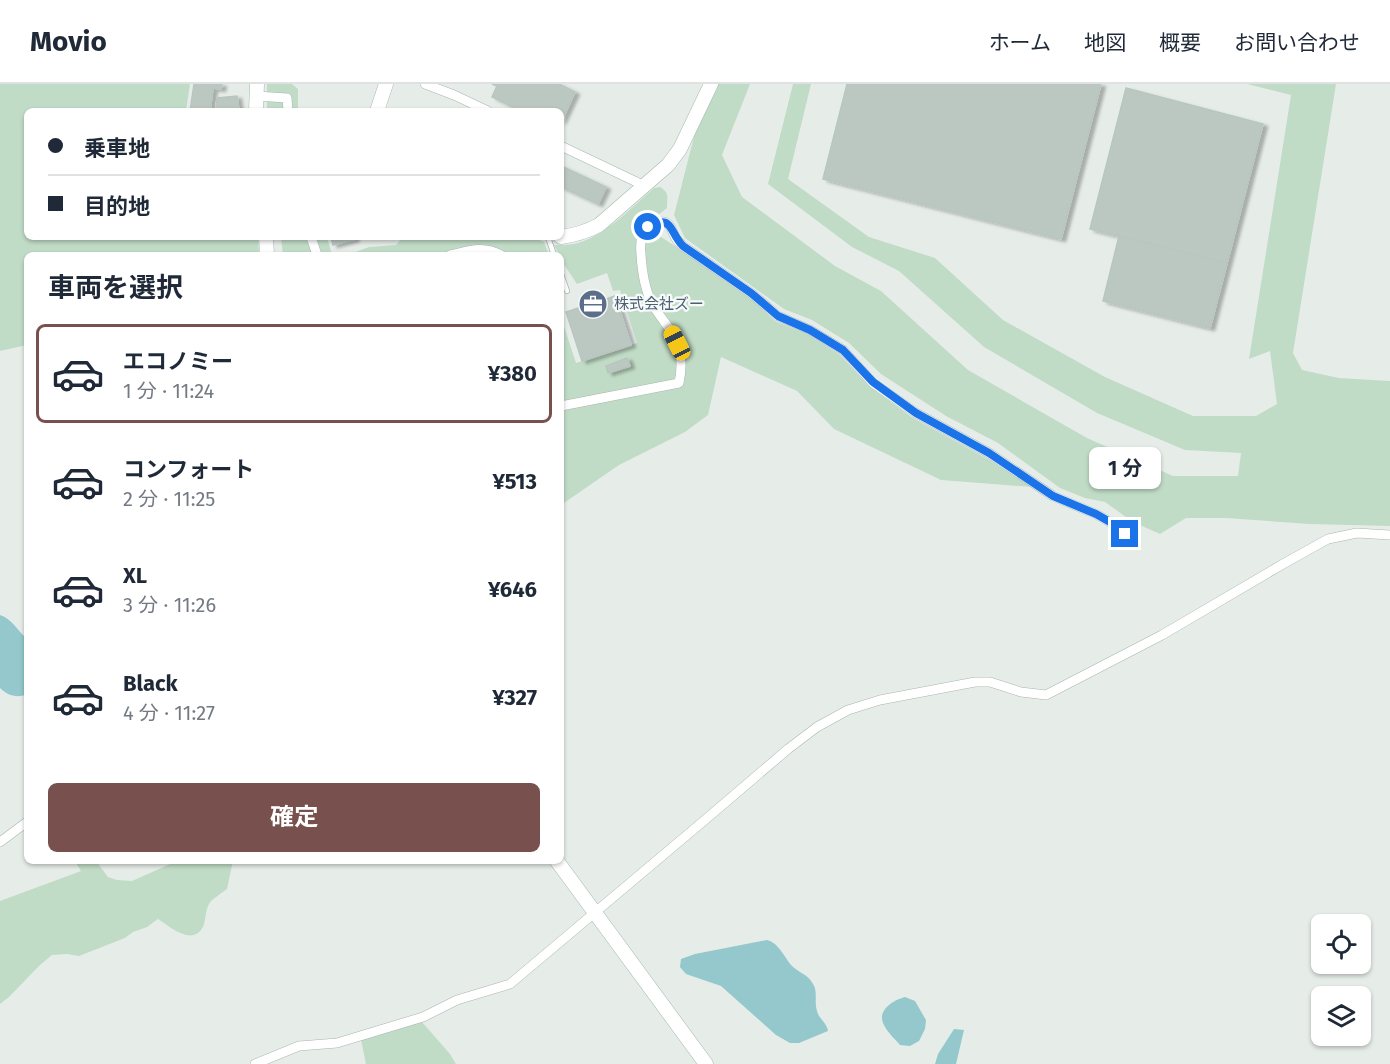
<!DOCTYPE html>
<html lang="ja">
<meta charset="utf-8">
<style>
:root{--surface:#fff;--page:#f6f6f7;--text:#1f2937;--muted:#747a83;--line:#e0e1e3;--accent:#78514f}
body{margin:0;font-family:"Fira Sans","Noto Sans JP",sans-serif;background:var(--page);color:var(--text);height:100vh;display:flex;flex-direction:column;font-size:22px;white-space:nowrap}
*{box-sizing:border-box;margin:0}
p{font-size:20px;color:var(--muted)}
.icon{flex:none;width:33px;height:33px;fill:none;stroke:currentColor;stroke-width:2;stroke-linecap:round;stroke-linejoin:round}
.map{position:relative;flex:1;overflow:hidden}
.drawer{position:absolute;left:24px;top:168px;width:540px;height:612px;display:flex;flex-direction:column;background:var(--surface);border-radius:9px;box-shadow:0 2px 4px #0004}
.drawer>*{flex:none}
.banner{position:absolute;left:24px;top:24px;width:540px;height:132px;border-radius:9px;box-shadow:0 2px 4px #0004;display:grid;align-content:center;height:132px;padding:0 24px;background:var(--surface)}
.buttons{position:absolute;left:1311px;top:830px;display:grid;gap:12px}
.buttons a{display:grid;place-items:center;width:60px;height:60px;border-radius:9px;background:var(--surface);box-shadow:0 2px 4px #0004;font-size:30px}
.end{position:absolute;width:27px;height:27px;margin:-14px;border:8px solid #1a73e8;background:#fff;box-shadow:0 0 0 3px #fff}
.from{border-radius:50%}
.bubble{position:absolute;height:42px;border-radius:9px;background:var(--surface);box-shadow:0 2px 4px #0004;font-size:20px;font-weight:700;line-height:42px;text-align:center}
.car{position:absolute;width:18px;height:36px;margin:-18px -9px;border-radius:8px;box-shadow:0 0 4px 2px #0007;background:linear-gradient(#f5c518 24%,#345 0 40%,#f5c518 0 76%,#345 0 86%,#f5c518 0)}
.banner b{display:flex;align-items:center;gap:21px;height:57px;font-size:22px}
.banner b+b{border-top:2px solid var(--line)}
.banner i{width:15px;height:15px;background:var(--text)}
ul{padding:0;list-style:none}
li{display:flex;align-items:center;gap:18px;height:99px;margin:0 12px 9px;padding:0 12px;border:3px solid transparent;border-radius:9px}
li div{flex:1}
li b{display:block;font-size:22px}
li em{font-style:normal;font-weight:700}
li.selected{border-color:var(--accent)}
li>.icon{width:54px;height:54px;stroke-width:1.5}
h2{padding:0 24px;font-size:27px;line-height:72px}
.button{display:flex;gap:12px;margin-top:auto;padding:12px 24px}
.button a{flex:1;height:69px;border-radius:9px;background:var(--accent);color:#fff;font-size:24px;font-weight:700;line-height:69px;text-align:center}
header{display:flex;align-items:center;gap:36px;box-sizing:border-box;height:84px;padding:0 30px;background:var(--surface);border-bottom:2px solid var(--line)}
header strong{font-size:28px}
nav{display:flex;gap:33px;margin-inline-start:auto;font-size:21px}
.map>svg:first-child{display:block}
.green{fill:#c1dcc6}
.water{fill:#94c8cc}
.building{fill:#bbc8c2;stroke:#b9c6c0;stroke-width:1.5;filter:url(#shadow)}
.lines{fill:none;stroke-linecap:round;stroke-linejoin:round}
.lane-casing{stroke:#a9b5b0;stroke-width:6}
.street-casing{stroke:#a9b5b0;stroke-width:10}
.secondary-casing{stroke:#a5b8b0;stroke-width:15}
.lane{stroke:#fff;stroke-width:4.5}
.street{stroke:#fff;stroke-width:9}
.secondary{stroke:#fff;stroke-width:14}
.route{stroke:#1a73e8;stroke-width:8}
.labels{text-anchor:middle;stroke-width:4.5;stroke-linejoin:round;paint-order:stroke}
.service-label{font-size:15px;fill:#4e5e75;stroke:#f6faf8;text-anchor:start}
</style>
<header>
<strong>Movio</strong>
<nav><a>ホーム</a><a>地図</a><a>概要</a><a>お問い合わせ</a></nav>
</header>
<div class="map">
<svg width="1390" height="980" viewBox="0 0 1390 980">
<defs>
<filter id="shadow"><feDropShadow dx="4.5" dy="2.5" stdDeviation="1.5" flood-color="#0004"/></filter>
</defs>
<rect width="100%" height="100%" fill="#e6ede9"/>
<path class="green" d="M0 0H190L186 27H27V153H258L259 171H27V261L0 267Z
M267 0H292L298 5V27H267Z
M717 0H750L722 71 742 113 835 182 881 207 968 286 1087 354 1173 392H1238L1241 369 1185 366 1097 329 984 263 899 187 852 163 768 100 793 0H811L788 95 869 153 935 174 1003 236 1105 293 1193 332H1256L1277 320 1270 267 1249 275 1291 11 1247 0H1336L1293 269 1302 286 1339 294 1390 297V442L1309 440 1226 434H1186L1160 450 1133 438 1105 418 1085 414 1060 404 998 359 946 332 881 290 849 259 812 236 784 225 685 154 674 131 696 45Z
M660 103C670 109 667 113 667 124L648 139 661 153 683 167 748 212 775 237 807 250 839 270 869 302 913 334 988 375 1032 403 941 396 834 345 797 307 721 273 708 331 685 348 619 381 561 421V233L576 279 637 259 620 206 613 207 607 189 577 200 563 179 561 171H559L554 161C562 161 570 161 578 159 606 151 632 123 654 104Z
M281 153H327L332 171H283Z
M398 153H532L544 158 549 171H347L369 163 396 161 401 155Z
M75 777H96L108 793 117 796 132 797 177 777H233L227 805C221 810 213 814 209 820 205 827 206 836 203 843 192 863 169 842 158 835L147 843 133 848 125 854 79 872 67 870 52 871 40 881 9 913 0 920V817L81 787Z
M422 938 450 970 456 980H366L361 956Z"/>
<path class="water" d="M0 531C12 535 18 547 27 555V610C17 615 7 611 0 604Z
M767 856C779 859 784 873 792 882 799 889 808 890 813 900 818 907 814 918 817 927 819 935 827 939 828 947L799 959H790L776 951 721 902 686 890 680 883 681 875 695 870Z
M905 913 915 917 926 936 925 945 919 957 910 962 900 961C895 955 887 948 884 941 876 927 893 916 905 913Z
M954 945 964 946 956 980H935L938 970Z"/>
<path class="building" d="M194 0H222L221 5 213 4 210 27H190Z
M492 0H559L575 8 561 38V27H521L492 13 497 2Z
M847 0H1101L1061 155 823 95Z
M1126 4 1263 40 1227 179 1090 145Z
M237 12 239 27H216L217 14Z
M561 82 606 103 598 120 561 103Z
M1119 152 1227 179 1210 244 1103 217Z
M331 153H354L355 155 333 161Z
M615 212 631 261 582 277 566 228Z
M627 274 630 282 608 289 606 282Z"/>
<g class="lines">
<g class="lane-casing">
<path id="lane" d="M548 153 554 171
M561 190 567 207"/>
</g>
<g class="street-casing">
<path id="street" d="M425 0 454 11 488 27
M256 12 287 14 288 27
M561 62 645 102
M311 153 317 171
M450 171C468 167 483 161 501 171
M561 322 679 299C682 285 682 271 677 258 671 244 659 233 652 219 644 204 642 187 641 170 640 161 640 151 647 144 651 141 655 139 659 138 672 136 671 148 677 156 679 158 681 160 683 162L751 209 778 232 810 246 843 266 873 299 916 329 989 369 1053 412 1096 430 1110 438 1125 450
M0 758 27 738
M255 980 299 962 337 959 423 933 457 916 510 900 706 735 788 665 817 643 848 626 880 616 975 598H990L1021 608 1046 611 1162 551 1283 480 1328 455 1357 449 1390 451"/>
</g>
<g class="secondary-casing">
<path id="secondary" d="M256 27 257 0
M377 27 386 0
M266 153 267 171
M561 153C576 151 586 148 599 141L668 81 680 65 711 0
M557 777 706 980"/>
</g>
<use href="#lane" class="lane"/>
<use href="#street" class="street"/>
<use href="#secondary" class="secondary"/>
</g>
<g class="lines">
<path class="route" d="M648 143C673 129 669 148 683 162L751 209 778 232 810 246 843 266 873 298 916 329 989 369 1053 412 1096 430 1110 438 1125 450"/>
</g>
<defs>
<g id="office-disc" transform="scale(1.5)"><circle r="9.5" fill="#5c6f8a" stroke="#f6faf8"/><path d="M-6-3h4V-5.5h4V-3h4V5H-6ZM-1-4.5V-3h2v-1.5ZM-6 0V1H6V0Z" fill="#fff"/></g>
</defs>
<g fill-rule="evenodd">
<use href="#office-disc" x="593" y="220"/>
</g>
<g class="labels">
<g class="service-label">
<text x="614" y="225">株式会社ズー</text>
</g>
</g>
</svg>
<div class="buttons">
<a><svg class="icon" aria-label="locate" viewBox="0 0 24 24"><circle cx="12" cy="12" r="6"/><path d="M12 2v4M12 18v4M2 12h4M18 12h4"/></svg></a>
<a><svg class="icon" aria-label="layers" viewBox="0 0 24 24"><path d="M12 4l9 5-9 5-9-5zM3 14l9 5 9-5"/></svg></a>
</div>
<i class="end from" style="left:648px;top:143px"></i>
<i class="end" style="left:1125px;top:450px"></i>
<div class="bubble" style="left:1089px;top:363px;width:72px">1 分</div>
<i class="car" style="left:677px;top:259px;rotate:333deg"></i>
<div class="banner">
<b><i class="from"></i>乗車地</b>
<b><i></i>目的地</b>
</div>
<section class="drawer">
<h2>車両を選択</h2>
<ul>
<li class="selected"><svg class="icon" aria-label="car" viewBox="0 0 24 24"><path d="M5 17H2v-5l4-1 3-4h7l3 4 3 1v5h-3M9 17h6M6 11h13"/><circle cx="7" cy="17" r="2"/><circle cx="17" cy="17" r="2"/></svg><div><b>エコノミー</b><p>1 分 · 11:24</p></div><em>¥380</em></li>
<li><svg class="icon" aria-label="car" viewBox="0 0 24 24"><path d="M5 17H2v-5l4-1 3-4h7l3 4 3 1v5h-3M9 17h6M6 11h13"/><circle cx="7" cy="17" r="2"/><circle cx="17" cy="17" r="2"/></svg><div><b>コンフォート</b><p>2 分 · 11:25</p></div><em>¥513</em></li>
<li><svg class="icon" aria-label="car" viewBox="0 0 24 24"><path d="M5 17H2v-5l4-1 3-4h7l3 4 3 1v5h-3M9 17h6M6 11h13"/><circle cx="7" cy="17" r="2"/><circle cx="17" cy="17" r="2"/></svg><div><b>XL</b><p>3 分 · 11:26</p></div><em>¥646</em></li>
<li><svg class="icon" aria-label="car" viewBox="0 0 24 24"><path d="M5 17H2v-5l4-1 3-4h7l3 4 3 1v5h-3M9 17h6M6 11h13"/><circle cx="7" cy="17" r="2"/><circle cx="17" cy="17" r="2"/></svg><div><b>Black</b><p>4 分 · 11:27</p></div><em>¥327</em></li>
</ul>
<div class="button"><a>確定</a></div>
</section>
</div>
